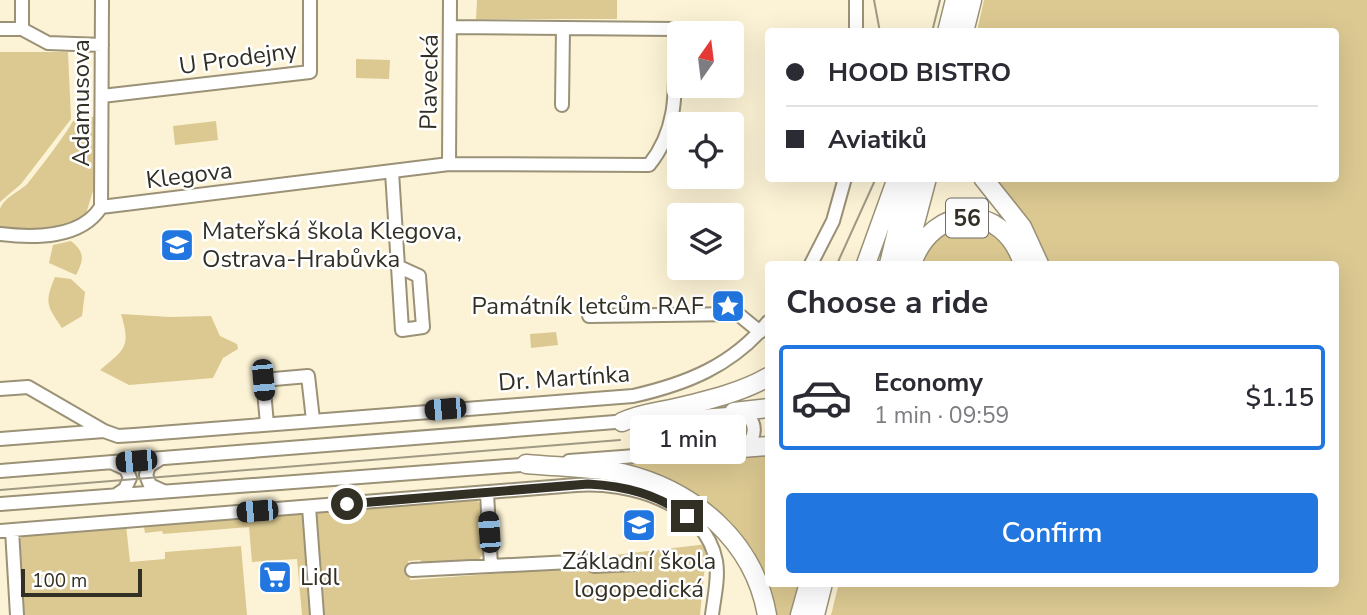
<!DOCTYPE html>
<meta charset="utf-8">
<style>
:root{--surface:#fff;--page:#f7f7f7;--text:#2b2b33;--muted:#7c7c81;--line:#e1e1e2;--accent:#2176e0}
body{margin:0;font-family:"Nunito Sans",sans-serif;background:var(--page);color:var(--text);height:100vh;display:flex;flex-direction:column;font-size:26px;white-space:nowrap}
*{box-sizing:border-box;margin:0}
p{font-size:23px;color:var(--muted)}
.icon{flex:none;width:38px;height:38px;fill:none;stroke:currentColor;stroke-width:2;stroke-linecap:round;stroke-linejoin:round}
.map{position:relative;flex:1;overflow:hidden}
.details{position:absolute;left:765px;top:261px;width:574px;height:326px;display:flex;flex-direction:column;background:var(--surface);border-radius:7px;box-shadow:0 7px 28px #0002}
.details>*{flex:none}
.banner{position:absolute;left:765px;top:28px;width:574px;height:154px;border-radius:7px;box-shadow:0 7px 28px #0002;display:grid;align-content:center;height:154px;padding:0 21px;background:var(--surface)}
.needle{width:46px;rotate:14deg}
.buttons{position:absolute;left:667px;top:21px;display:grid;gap:14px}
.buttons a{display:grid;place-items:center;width:77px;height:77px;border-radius:7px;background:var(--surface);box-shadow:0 7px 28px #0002;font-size:35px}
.scale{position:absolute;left:21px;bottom:18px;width:121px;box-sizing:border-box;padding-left:7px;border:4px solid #322f24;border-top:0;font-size:19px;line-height:24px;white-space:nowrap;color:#322f24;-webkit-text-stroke:5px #fff;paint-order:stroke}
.end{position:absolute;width:32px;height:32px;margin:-16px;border:9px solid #322f24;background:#fff;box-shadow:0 0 0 4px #fff}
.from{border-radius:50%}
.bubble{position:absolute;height:49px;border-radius:7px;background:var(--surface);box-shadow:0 7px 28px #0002;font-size:23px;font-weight:600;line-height:49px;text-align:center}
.car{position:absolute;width:21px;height:42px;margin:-21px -10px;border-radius:9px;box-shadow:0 0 5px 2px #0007;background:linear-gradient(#222 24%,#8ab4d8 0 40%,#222 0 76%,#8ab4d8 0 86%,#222 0)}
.banner b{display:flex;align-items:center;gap:24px;height:66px;font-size:26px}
.banner b+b{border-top:2px solid var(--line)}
.banner i{width:18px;height:18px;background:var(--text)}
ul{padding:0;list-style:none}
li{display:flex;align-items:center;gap:21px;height:105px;margin:0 14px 10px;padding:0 7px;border:4px solid transparent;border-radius:7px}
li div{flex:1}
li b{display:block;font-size:26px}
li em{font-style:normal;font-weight:600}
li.active{border-color:var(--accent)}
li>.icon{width:63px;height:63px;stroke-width:1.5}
h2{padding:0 21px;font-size:32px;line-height:84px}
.cta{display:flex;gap:14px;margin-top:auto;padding:14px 21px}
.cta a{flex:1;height:80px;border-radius:7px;background:var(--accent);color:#fff;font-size:28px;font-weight:600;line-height:80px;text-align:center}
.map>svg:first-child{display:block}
.green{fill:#dcc992}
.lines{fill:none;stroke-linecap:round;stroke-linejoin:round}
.minor-casing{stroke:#9a9177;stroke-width:16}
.highway-casing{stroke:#9a9177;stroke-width:21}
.minor{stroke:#fff;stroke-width:12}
.highway{stroke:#fff;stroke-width:18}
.tram{stroke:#9f9984;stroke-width:2}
.route{stroke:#322f24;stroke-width:9}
.labels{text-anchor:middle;stroke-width:5;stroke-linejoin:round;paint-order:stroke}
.shield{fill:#fff;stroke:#706d66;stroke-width:2}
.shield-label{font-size:23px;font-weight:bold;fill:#322f24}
.street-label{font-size:24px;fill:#322f24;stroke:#fff}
.poi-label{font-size:24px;fill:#322f24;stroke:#fff;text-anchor:start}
</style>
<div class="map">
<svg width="1367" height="615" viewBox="0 0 1367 615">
<rect width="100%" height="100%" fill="#fcf3d6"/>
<path class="green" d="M477 0H617V19H476Z
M984 0H1367V615H831L839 583H1335V264H1047C1041 229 1011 207 993 179L1335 178V32L977 31Z
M0 52H68L71 119 21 184 0 202Z
M356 59 390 60 389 79 356 78Z
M97 116V191H93L85 217 71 226 0 231C0 224 0 215 0 209 4 197 21 191 28 183 40 168 64 137 73 121Z
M216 121 218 140 175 145 173 126Z
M982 219 1023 264H912L927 234Z
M71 241C85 252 84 260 76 275L49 263 53 245Z
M55 277 71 279 85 292 82 316 62 328C47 306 44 303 55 277Z
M121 314 170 317 211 316 220 336 237 344 238 349 223 358 213 378 129 385 100 370C125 349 131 347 121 314Z
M556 332 558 345 531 348 530 334Z
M768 446V583H808L800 615H767L750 564 667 488 526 464Z
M476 499 483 507 486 550 478 561 424 564 420 560 408 561 410 580 599 566 598 557 707 544 700 615H302L297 559 252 562 249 527 163 534 162 531 145 533 144 527 147 523Z
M126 525 130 562 165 559V552L241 546 247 615H22L18 542 23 535Z"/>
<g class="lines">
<g class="minor-casing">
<path id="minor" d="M22 0V29L48 43 102 45
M856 0V32
M0 29H22
M102 96 310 72V0
M562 105 563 28
M449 164 450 0
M392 172 402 330 423 327 419 276 397 266
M101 207 449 164 649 165C682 124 674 80 675 29L451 27
M101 207 102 0
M0 234C34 238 81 239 101 207
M811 264 833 221 845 178
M589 316 738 314 760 332
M0 389 28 387 104 431
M267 424 263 380 308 376 313 420
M0 439 104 431 118 436 134 435 633 396C686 384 732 366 768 322
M160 459 149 466 146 475 150 485 163 491
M569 461 742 448C757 439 758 422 743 413L657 419
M113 463 126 469 130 478 125 489 116 495
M0 471 628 421
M487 493 491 566
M0 504 534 464
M309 507 317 615
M12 530 17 615
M0 531 576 485C627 481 705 502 716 561 719 578 714 598 712 615
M412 570 590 561 594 566 634 564"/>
</g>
<g class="highway-casing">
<path id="highway" d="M947 32 955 0
M964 32 972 0
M983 178 1022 227 1039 264
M906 257 927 178
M866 264 897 178
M889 264 910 178
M912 264C932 203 1004 201 1023 264
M734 412 768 408
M622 422C641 413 659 412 680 407 709 400 742 392 768 377
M742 448 768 446
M526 464C558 467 591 467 622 473 694 490 754 541 767 615
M800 615 809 583
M815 615 823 583"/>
</g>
<use href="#minor" class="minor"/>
<use href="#highway" class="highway"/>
<path class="tram" d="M874 0 880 32
M932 32 940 0
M837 264 876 178
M0 490 620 440"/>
</g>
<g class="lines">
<path class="route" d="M347 504 588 484C625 486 657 494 687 516"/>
</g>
<defs>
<g id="school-square" transform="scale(1.75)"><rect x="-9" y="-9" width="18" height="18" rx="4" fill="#2176e0" stroke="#fff"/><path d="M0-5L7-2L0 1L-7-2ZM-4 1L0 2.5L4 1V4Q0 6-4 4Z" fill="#fff"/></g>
<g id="sight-square" transform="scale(1.75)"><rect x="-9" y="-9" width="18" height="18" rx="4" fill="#2176e0" stroke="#fff"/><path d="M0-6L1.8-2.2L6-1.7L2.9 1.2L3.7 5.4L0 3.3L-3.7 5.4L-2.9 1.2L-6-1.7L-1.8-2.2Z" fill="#fff"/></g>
<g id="supermarket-square" transform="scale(1.75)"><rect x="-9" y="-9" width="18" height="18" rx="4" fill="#2176e0" stroke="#fff"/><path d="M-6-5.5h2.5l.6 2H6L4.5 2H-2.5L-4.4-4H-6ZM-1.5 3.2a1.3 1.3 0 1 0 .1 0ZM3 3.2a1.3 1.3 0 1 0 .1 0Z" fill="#fff"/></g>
</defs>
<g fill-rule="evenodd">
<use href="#school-square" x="177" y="245"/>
<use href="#sight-square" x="728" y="306"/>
<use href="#school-square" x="639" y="525"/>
<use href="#supermarket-square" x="275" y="577"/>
</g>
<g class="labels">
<rect class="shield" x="946" y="198.5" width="42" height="39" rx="5"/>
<g class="shield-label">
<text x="967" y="226">56</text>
</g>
<g class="street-label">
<text transform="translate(238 58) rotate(-8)" y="8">U Prodejny</text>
<text transform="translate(429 82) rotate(-89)" y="8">Plavecká</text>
<text transform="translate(81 103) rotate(-90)" y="8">Adamusova</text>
<text transform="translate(189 175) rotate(-7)" y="8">Klegova</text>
<text transform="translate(564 378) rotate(-4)" y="8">Dr. Martínka</text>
</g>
<g class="poi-label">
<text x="202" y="239">Mateřská škola Klegova,<tspan x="202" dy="28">Ostrava-Hrabůvka</tspan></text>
<text x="704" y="314" text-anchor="end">Památník letcům RAF</text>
<text x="639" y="569" text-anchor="middle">Základní škola<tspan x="639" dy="28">logopedická</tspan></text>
<text x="300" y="585">Lidl</text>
</g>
</g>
</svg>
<div class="buttons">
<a><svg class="needle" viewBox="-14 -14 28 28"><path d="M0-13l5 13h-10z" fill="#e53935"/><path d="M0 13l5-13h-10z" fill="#7c7c81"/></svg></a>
<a><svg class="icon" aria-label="locate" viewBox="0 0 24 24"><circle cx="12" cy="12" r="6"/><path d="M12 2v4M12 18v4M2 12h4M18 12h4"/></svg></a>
<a><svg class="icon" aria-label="layers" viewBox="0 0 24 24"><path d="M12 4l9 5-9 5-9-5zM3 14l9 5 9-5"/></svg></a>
</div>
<div class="scale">100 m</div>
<i class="end from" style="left:347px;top:504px"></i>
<i class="end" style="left:687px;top:516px"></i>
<div class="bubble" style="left:630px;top:415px;width:116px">1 min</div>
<i class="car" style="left:263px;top:380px;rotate:175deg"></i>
<i class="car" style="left:445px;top:409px;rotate:265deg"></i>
<i class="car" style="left:136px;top:461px;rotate:265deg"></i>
<i class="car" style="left:257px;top:511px;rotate:265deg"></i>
<i class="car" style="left:489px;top:532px;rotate:356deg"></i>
<div class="banner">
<b><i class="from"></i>HOOD BISTRO</b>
<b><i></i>Aviatiků</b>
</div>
<section class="details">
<h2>Choose a ride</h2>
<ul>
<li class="active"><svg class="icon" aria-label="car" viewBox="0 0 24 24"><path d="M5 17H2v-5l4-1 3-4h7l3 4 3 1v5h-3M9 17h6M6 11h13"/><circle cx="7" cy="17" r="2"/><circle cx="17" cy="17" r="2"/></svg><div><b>Economy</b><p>1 min · 09:59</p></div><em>$1.15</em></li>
</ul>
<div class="cta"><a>Confirm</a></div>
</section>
</div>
